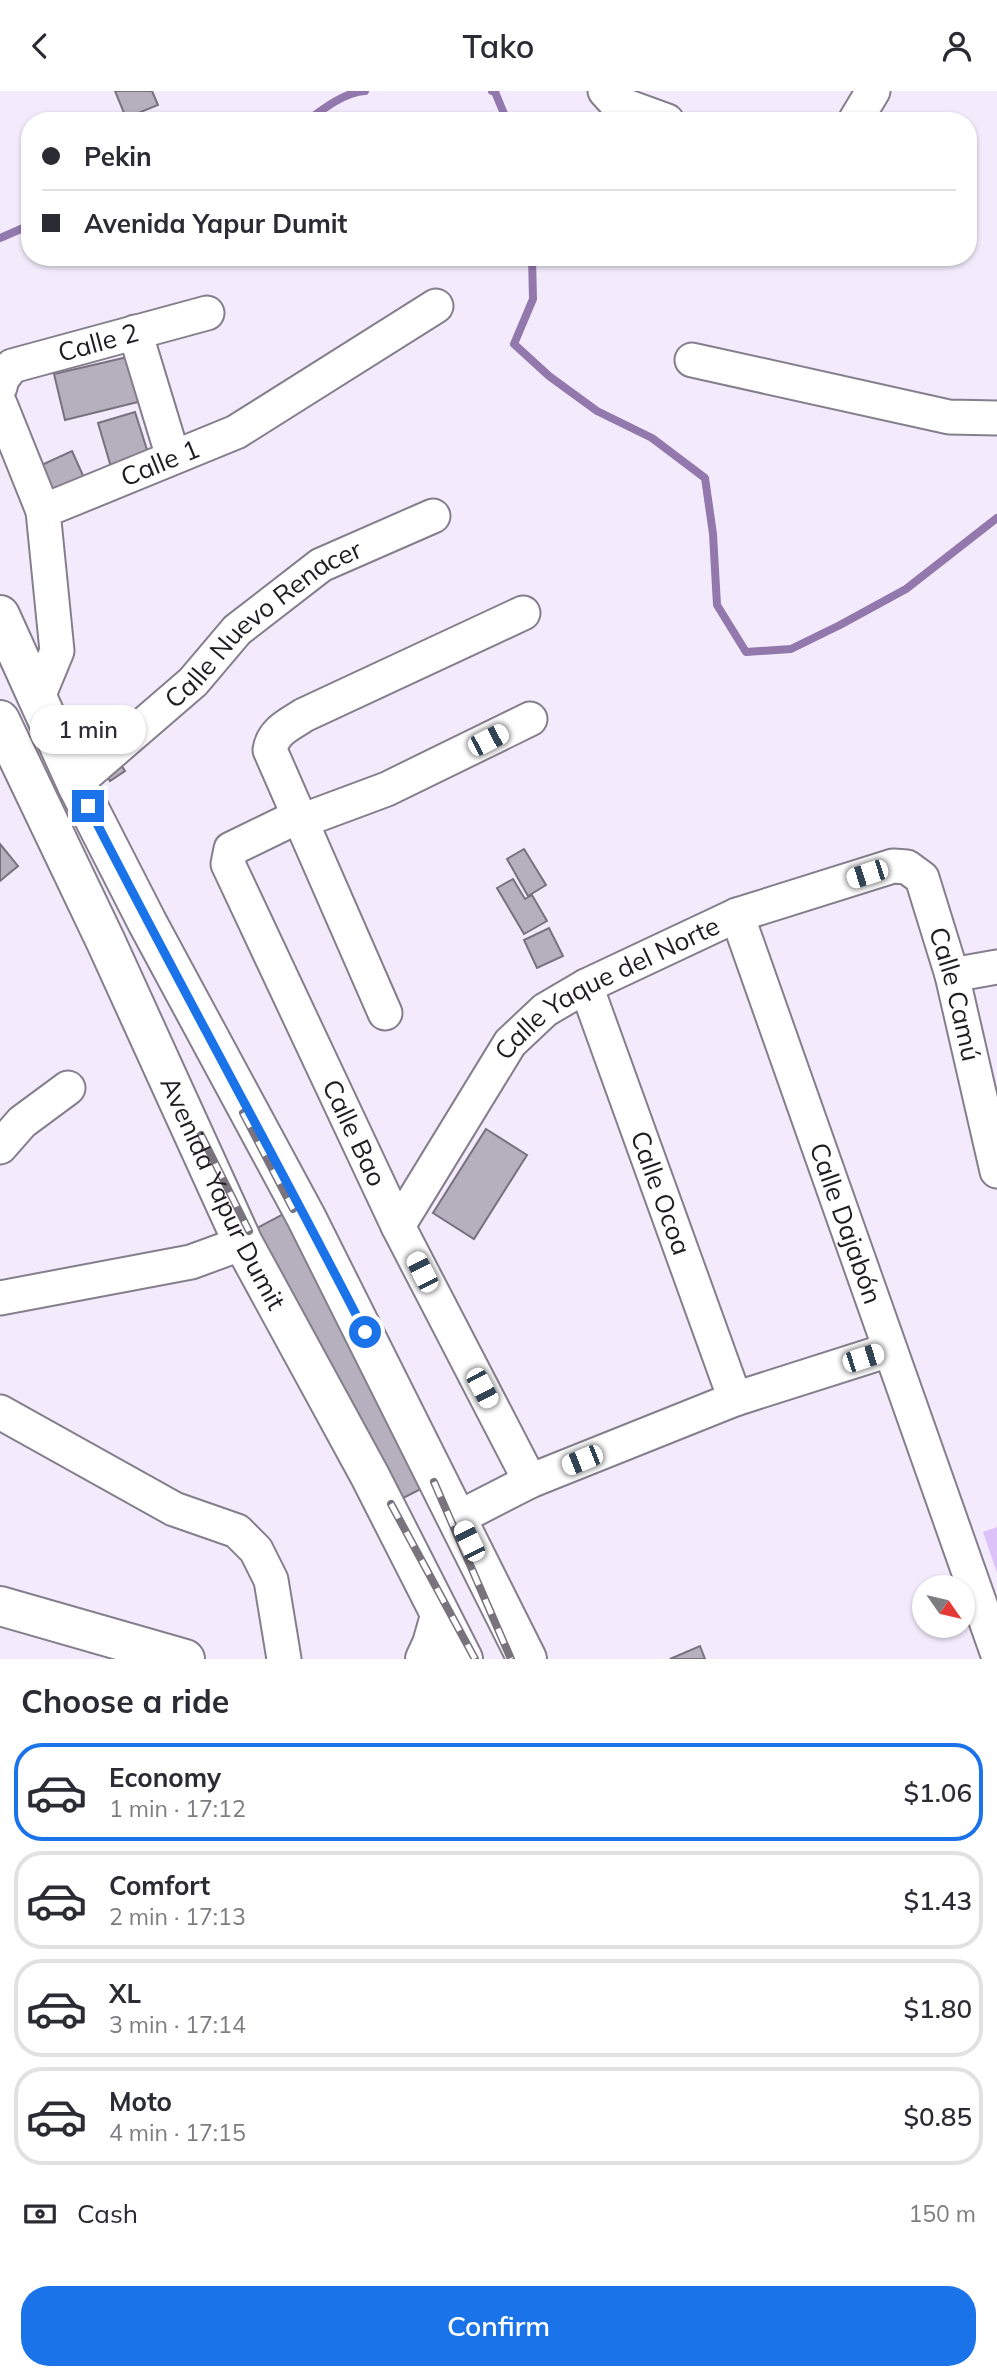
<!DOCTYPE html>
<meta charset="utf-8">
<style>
:root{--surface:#fff;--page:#f2f2f3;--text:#2b2b33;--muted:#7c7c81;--line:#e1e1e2;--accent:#1a73e8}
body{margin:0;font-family:Mulish,sans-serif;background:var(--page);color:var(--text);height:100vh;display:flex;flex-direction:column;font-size:26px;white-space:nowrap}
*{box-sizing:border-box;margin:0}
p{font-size:23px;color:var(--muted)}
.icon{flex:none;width:38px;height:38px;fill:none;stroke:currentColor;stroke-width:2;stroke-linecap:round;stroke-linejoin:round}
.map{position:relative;height:1568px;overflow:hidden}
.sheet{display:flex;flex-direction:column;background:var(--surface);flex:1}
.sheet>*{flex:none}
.top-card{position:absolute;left:21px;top:21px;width:956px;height:154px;border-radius:28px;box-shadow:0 2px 5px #0004;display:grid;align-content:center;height:154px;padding:0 21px;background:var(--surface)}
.needle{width:46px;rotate:124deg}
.buttons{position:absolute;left:912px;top:1484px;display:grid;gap:14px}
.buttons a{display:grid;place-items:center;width:63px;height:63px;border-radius:50%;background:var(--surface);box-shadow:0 2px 5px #0004;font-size:35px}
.end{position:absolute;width:32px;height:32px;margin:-16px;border:9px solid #1a73e8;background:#fff;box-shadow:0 0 0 4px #fff}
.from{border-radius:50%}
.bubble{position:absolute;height:49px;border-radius:24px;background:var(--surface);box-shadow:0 2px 5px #0004;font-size:23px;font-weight:600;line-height:49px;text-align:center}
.car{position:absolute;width:21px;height:42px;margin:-21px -10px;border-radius:9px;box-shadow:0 0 5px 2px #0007;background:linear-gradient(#fff 24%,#345 0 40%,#fff 0 76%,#345 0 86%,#fff 0)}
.top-card b{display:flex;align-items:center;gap:24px;height:66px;font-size:26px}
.top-card b+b{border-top:2px solid var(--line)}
.top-card i{width:18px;height:18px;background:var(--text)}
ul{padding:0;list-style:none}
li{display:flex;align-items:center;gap:21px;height:98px;margin:0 14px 10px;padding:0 7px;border:4px solid var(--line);border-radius:28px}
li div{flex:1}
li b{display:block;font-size:26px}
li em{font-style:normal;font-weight:600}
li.current{border-color:var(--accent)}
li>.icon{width:63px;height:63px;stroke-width:1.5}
h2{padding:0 21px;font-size:32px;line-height:84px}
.pay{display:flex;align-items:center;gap:18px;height:77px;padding:0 21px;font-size:26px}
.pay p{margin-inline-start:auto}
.action{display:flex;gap:14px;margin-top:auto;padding:14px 21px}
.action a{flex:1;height:80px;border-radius:28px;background:var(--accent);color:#fff;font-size:28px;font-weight:600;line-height:80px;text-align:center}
header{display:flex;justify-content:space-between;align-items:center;height:91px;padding:0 21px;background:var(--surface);font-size:32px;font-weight:600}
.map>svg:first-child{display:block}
.green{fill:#ddc2f9}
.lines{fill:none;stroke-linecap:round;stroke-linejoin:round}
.stream{stroke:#9378ad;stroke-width:8}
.building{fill:#b6afbe;stroke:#78727f;stroke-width:2}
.minor-casing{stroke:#857e8c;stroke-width:37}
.major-casing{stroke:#857e8c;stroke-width:42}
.minor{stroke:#fff;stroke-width:33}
.major{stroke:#fff;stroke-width:38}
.rail-casing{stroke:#78737d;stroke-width:8}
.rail{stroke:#fff;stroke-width:5;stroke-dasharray:16;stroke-linecap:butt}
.route{stroke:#1a73e8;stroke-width:9}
.labels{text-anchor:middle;stroke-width:6;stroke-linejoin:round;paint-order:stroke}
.street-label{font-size:26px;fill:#1f1c22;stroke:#fff}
</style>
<header><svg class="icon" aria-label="back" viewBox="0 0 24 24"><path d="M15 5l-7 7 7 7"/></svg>Tako<svg class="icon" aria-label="person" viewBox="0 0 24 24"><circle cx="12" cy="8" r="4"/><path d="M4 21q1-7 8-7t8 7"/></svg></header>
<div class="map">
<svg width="997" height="1568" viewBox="0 0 997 1568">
<rect width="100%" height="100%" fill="#f3ebfb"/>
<path class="green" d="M997 1436V1482L983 1441Z"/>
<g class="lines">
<path class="stream" d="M492 0 495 1 507 30
M307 30C323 18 345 1 365 0
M0 147 30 134
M532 166 533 208 514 253 549 285 597 320 652 347 705 387 713 443 717 514 746 561 791 558 840 534 906 498 997 427"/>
</g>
<path class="building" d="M115 0H152L158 14 126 27Z
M132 265 142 310 65 329 54 283Z
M135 321 149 365 111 376 98 332Z
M72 360 85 389 48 405 35 377Z
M98 638 106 650 94 659 86 647Z
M117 668 125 680 110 690 102 677Z
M0 753 18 775 0 790Z
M524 758 546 794 528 805 507 768Z
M513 788 525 808 532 804 547 830 524 843 497 797Z
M549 837 563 865 537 877 524 849Z
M486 1038 527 1064 474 1148 433 1122Z
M304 1112 446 1385 380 1419 238 1147Z
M700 1555 705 1568H670Z"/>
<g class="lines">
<g class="minor-casing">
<g id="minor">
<path d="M605 0 615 11 667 30"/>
<path d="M855 30 873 0"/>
<path d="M135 241 173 366"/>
<path d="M692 269 949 326 997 327"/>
<path id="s1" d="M0 296 2 288 12 275 207 222"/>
<path d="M0 313 43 420"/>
<path id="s2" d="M38 606 57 560 43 420 236 341 436 215"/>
<path id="s3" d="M76 692 193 591 237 539 321 474 433 425"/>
<path id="s4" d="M299 725 231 758 228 773 398 1135 530 1390"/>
<path d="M301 730 387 698 530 628"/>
<path id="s5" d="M737 824 997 1561"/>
<path d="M952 884 997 876"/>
<path id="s6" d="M586 895 735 1308"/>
<path d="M385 922 270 659C273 640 289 634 304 624L523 522"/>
<path d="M0 1056 22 1031 68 997"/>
<path id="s7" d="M398 1135 510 952 545 919 586 895 737 824 893 775 907 776 922 787 952 884 997 1080"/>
<path d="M0 1207 191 1171 243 1152"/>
<path d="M0 1321 174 1418 237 1440 256 1459 271 1489 284 1568"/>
<path d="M458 1427 530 1390 735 1308 889 1259"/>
</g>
</g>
<g class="major-casing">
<g id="major">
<path d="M0 524 76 692 147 831 306 1126 527 1568"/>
<path id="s8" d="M0 629 106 851 243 1152 370 1385 463 1568"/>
<path d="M0 1515 185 1568"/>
<path d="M425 1568 432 1553 440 1525"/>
</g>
</g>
<use href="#minor" class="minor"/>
<use href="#major" class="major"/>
<g class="rail-casing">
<path id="rail" d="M243 1022 293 1118
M201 1044 249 1140
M434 1391 511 1568
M391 1413 475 1568"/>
</g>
<use href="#rail" class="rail"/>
</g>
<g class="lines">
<path class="route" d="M88 715C178 892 275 1065 365 1241"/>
</g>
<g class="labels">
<g class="street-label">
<text dy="9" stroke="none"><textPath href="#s1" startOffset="114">Calle 2</textPath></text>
<text dy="9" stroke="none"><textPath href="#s2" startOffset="317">Calle 1</textPath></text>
<text dy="9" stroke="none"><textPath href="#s3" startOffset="247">Calle Nuevo Renacer</textPath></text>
<text dy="9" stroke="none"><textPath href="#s7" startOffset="327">Calle Yaque del Norte</textPath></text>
<text dy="9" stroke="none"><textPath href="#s7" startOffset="794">Calle Camú</textPath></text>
<text dy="9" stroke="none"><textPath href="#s4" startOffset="388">Calle Bao</textPath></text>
<text dy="9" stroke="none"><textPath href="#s8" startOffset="523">Avenida Yapur Dumit</textPath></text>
<text dy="9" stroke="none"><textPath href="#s6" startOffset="220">Calle Ocoa</textPath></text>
<text dy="9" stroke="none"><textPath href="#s5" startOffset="327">Calle Dajabón</textPath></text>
</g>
</g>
</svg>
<div class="buttons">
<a><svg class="needle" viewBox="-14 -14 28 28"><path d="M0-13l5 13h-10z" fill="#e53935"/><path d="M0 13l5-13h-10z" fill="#7c7c81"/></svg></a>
</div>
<i class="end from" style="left:365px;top:1241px"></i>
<i class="end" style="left:88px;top:715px"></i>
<div class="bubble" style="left:30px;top:614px;width:116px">1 min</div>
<i class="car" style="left:488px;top:649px;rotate:63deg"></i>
<i class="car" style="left:867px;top:783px;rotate:252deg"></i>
<i class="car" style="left:422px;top:1181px;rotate:333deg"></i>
<i class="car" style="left:863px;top:1267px;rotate:72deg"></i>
<i class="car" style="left:482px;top:1297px;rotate:152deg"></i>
<i class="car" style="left:582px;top:1369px;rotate:248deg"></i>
<i class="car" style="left:469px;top:1450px;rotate:334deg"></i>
<div class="top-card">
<b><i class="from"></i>Pekin</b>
<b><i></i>Avenida Yapur Dumit</b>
</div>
</div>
<section class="sheet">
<h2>Choose a ride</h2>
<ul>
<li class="current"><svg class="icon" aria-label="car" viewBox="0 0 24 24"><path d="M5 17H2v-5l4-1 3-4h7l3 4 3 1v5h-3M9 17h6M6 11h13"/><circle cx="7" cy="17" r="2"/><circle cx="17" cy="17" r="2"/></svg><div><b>Economy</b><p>1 min · 17:12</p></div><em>$1.06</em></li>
<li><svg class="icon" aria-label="car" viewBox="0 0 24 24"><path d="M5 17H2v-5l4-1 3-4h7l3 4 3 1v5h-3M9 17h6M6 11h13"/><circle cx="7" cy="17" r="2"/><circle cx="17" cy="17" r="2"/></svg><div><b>Comfort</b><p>2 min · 17:13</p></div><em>$1.43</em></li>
<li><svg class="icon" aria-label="car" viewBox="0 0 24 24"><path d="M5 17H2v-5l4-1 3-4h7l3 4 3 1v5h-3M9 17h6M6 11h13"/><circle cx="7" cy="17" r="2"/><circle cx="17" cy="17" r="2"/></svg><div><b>XL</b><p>3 min · 17:14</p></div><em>$1.80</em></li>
<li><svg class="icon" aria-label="car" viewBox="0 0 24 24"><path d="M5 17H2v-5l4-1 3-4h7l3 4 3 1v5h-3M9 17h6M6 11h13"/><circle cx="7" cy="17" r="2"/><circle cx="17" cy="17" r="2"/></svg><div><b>Moto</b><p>4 min · 17:15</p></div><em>$0.85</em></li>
</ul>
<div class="pay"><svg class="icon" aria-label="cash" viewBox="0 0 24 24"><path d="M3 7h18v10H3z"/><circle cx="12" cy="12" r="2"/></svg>Cash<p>150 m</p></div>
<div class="action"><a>Confirm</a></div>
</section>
